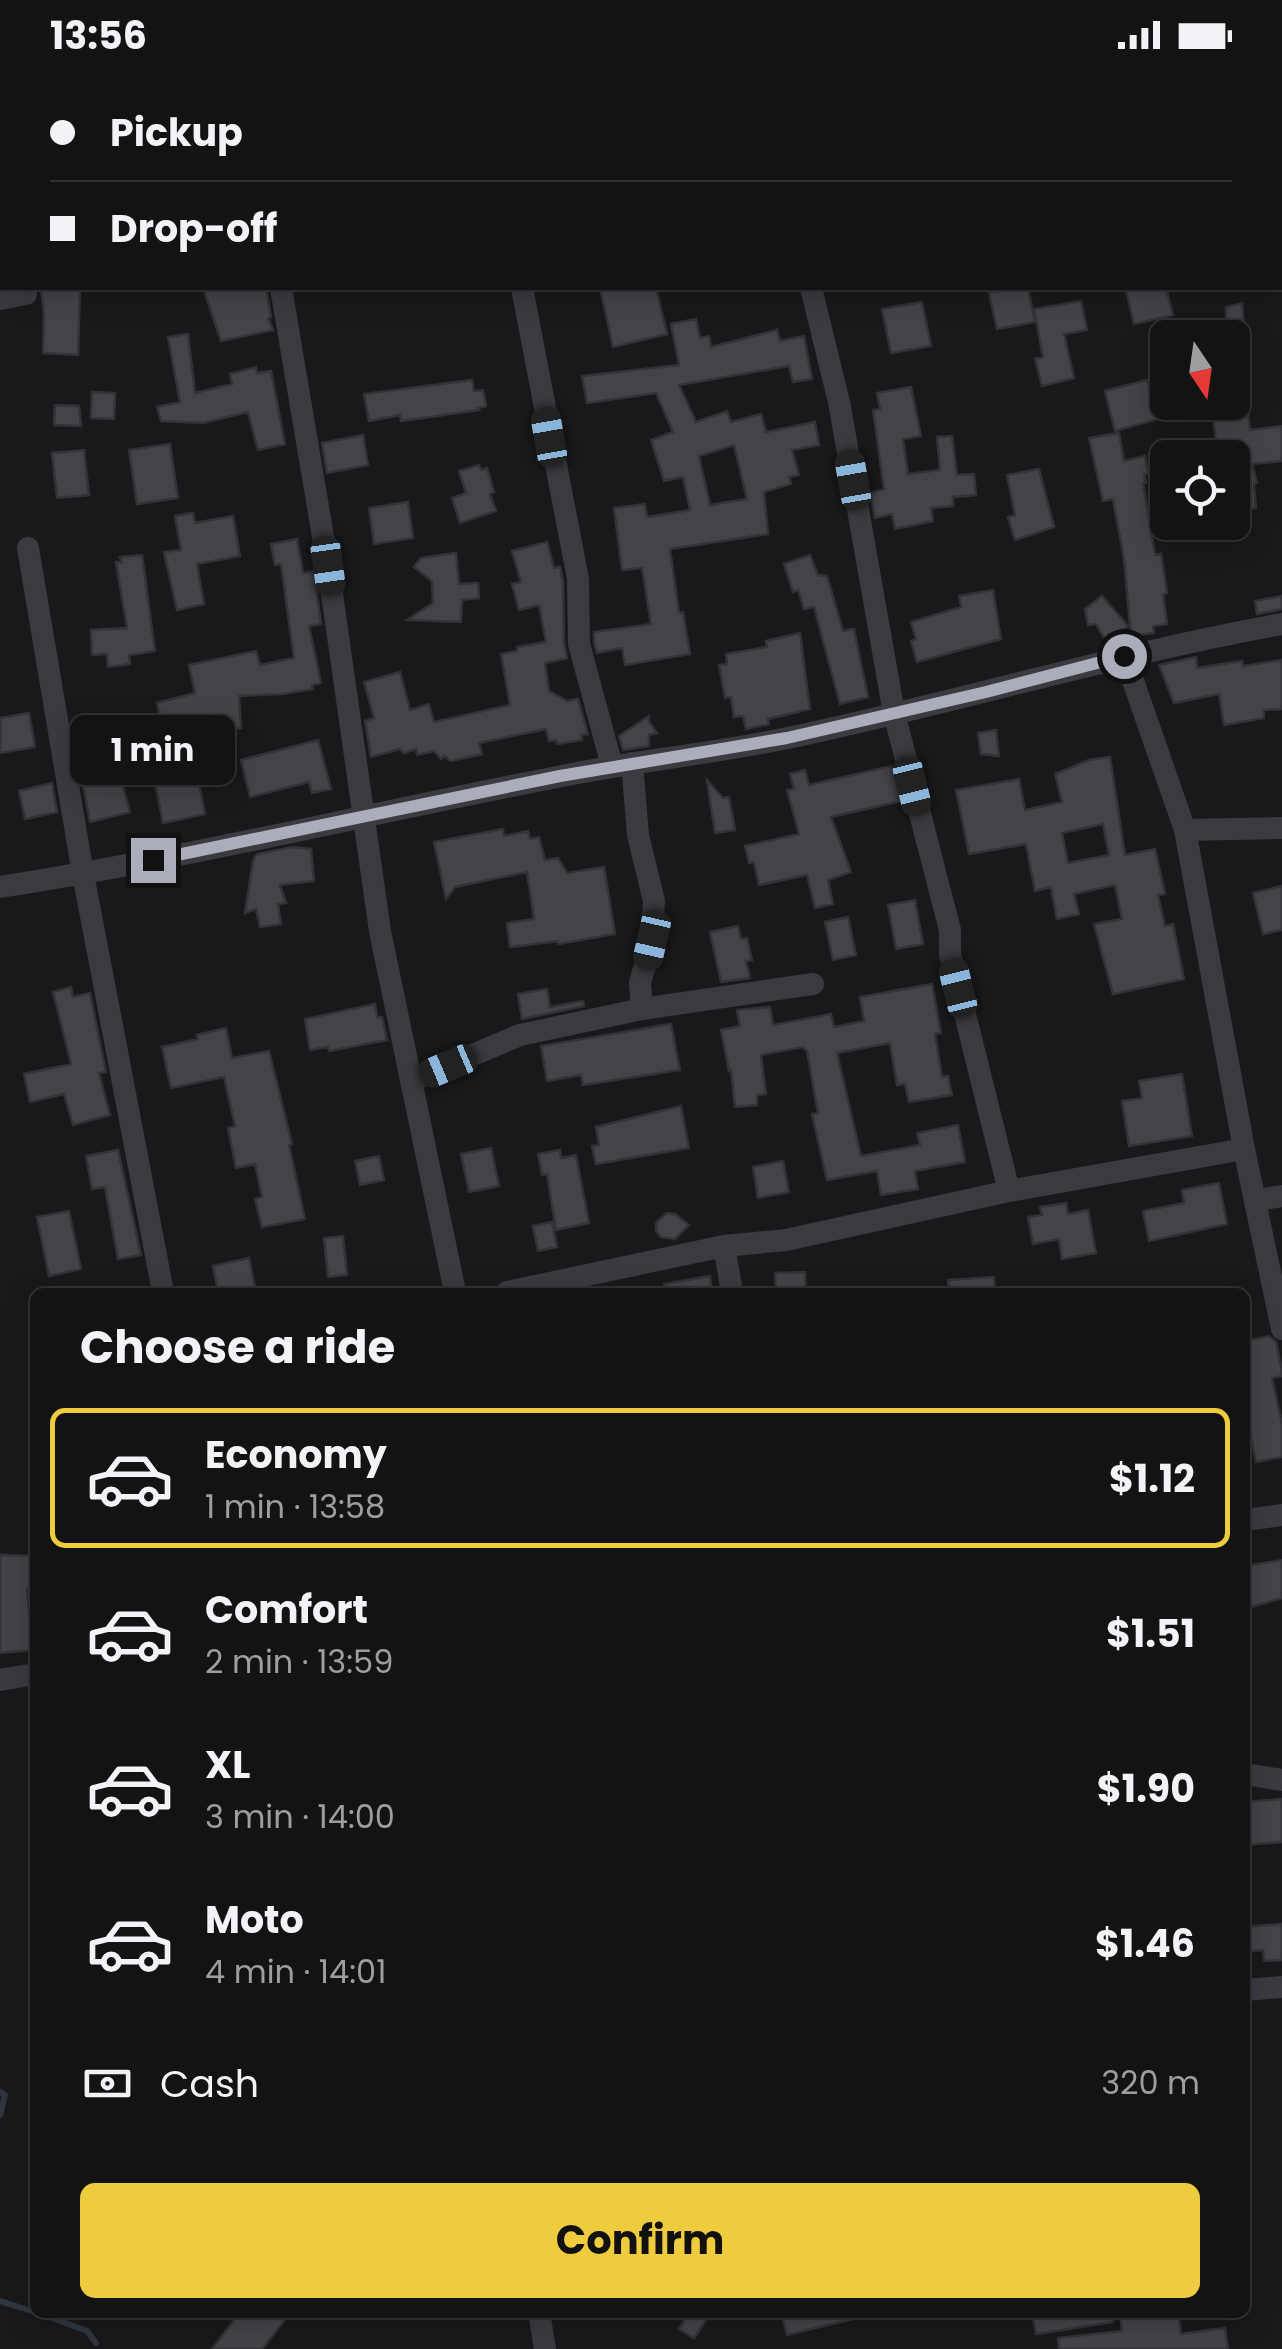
<!DOCTYPE html>
<meta charset="utf-8">
<style>
:root{--surface:#131314;--page:#1c1c1d;--text:#f1f3f6;--muted:#9d9ea0;--line:#323234;--accent:#efcc3d}
body{margin:0;font-family:Poppins,sans-serif;background:var(--page);color:var(--text);height:100vh;display:flex;flex-direction:column;font-size:38px;white-space:nowrap}
*{box-sizing:border-box;margin:0}
p{font-size:32px;color:var(--muted)}
.icon{flex:none;width:55px;height:55px;fill:none;stroke:currentColor;stroke-width:2;stroke-linecap:round;stroke-linejoin:round}
.map{position:relative;flex:1;overflow:hidden}
.drawer{position:absolute;left:30px;top:1218px;width:1220px;height:1030px;display:flex;flex-direction:column;background:var(--surface);border-radius:15px;box-shadow:0 5px 25px #0003,0 0 0 2px var(--line)}
.drawer>*{flex:none}
.guide{position:absolute;left:0px;top:0px;width:1282px;height:220px;box-shadow:0 5px 25px #0003,0 0 0 2px var(--line);display:grid;align-content:center;height:220px;padding:0 50px;background:var(--surface)}
.needle{width:65px;rotate:167deg}
.tools{position:absolute;left:1150px;top:250px;display:grid;gap:20px}
.tools a{display:grid;place-items:center;width:100px;height:100px;border-radius:15px;background:var(--surface);box-shadow:0 5px 25px #0003,0 0 0 2px var(--line);font-size:50px}
.end{position:absolute;width:45px;height:45px;margin:-22px;border:12px solid #abaeba;background:#111;box-shadow:0 0 0 5px #111}
.from{border-radius:50%}
.bubble{position:absolute;height:70px;border-radius:15px;background:var(--surface);box-shadow:0 5px 25px #0003,0 0 0 2px var(--line);font-size:32px;font-weight:700;line-height:70px;text-align:center}
.car{position:absolute;width:30px;height:60px;margin:-30px -15px;border-radius:12px;box-shadow:0 0 8px 2px #0007;background:linear-gradient(#222 24%,#8ab4d8 0 40%,#222 0 76%,#8ab4d8 0 86%,#222 0)}
.guide b{display:flex;align-items:center;gap:35px;height:95px;font-size:38px}
.guide b+b{border-top:2px solid var(--line)}
.guide i{width:25px;height:25px;background:var(--text)}
ul{padding:0;list-style:none}
li{display:flex;align-items:center;gap:30px;height:140px;margin:0 20px 15px;padding:0 30px;border:5px solid transparent;border-radius:15px}
li div{flex:1}
li b{display:block;font-size:38px}
li em{font-style:normal;font-weight:700}
li.active{border-color:var(--accent)}
li>.icon{width:90px;height:90px;stroke-width:1.5}
h2{padding:0 50px;font-size:45px;line-height:120px}
.pay{display:flex;align-items:center;gap:25px;height:110px;padding:0 50px;font-size:38px}
.pay p{margin-inline-start:auto}
.button{display:flex;gap:20px;margin-top:auto;padding:20px 50px}
.button a{flex:1;height:115px;border-radius:15px;background:var(--accent);color:#111;font-size:40px;font-weight:700;line-height:115px;text-align:center}
.status{display:flex;justify-content:space-between;align-items:center;height:70px;padding:0 50px;background:var(--surface);direction:ltr}
.status svg{height:28px;fill:currentColor}
.map>svg:first-child{display:block}
.lines{fill:none;stroke-linecap:round;stroke-linejoin:round}
.stream{stroke:#2f363f;stroke-width:6}
.building{fill:#434348;stroke:#333337;stroke-width:2.5;fill-rule:evenodd}
.minor{stroke:#3a3a40;stroke-width:22}
.route{stroke:#abaeba;stroke-width:12}
</style>
<div class="status"><b>13:56</b><svg viewBox="0 0 49 12"><path d="M0 12V9h3v3zM5 12V6h3v6zM10 12V3h3v9zM15 12V0h3v12zM26 1h20v11H26zM47 4h2v5h-2z"/></svg></div>
<div class="map">
<svg width="1282" height="2279" viewBox="0 0 1282 2279">
<rect width="100%" height="100%" fill="#19191b"/>
<g class="lines">
<path class="stream" d="M0 2022 5 2025 0 2045
M0 2231 35 2242
M37 2242 87 2261 96 2273"/>
</g>
<path class="building" d="M41 218H80L78 285 43 283 44 246Z
M203 218H266L271 247 268 248 273 260 221 271Z
M600 218H656L667 264 613 277Z
M1019 218H1028L1035 252 997 259 989 223Z
M1135 218H1166L1173 245 1134 254 1126 220Z
M1081 231 1087 260 1064 264 1074 308 1042 316 1035 289 1043 287 1034 239Z
M922 232 931 276 891 283 882 239Z
M1242 233 1245 268H1226V237Z
M696 249 700 268 709 266 711 277 777 260 780 271 804 266 812 309 793 312 789 296 679 315 696 352 727 341 731 352 761 344 766 362 815 352 819 375 792 380 799 405 789 407 791 414 764 422 768 464 670 479 679 543 683 542 690 584 625 595 622 578 597 583 594 572V562L651 554 642 498 622 500 614 438 645 434 647 447 690 440 683 407 664 411 651 370 673 362 656 323 587 333 582 306 679 295 671 254ZM734 375 747 429 710 435 699 386Z
M188 264 195 323 232 314 230 304 256 297 257 303 271 301 285 374 258 380 248 342 203 353 161 351 157 337 180 332 168 267Z
M472 310 474 321 483 320 486 336 478 338 479 340 401 351 400 345 369 351 364 324Z
M1147 310 1158 349 1115 361 1105 321Z
M911 317 921 366 903 369 908 404 940 400 937 367 952 366 957 405 974 404 976 425 953 427V436L931 438 933 451 895 459 892 444 875 448 870 423 884 419 873 340 880 339 877 323Z
M92 322 115 323 114 349 91 348Z
M55 335 79 336 81 356 54 355Z
M1247 335 1250 360 1282 356V391L1252 394 1257 413 1254 414 1256 438 1235 440 1232 378 1217 381 1212 339Z
M1119 363 1124 391 1145 386 1148 403 1144 404 1146 413H1143L1155 485 1161 484 1167 523 1163 524 1167 554 1153 556 1154 563 1131 566 1124 489 1113 429 1103 431 1089 368Z
M363 365 368 395 327 403 322 373Z
M170 374 178 428 137 434 129 380Z
M84 380 89 425 57 428 52 383Z
M479 395 481 400 487 398 494 422 490 424 496 441 460 453 452 428 466 423 459 401Z
M1039 399 1054 457 1015 470 1008 447 1015 445 1007 405Z
M408 432 413 468 374 474 369 438Z
M193 443 195 453 233 446 240 486 197 494 204 534 177 540 164 482 181 480 175 446Z
M297 469 303 503 314 501 321 554 309 556 321 613 312 615 313 619 283 624 239 626 241 658 190 669 205 744 163 753 150 686 169 682 157 633 195 623 189 595 256 581 260 595 294 588 281 494 275 495 271 474Z
M547 472 554 498 560 497 563 511 564 574 567 588 545 593 549 621 567 631 578 629 588 664 581 665 582 670 557 674 556 670 549 671 546 659 479 673 482 684 451 691 444 686 441 689 434 681 417 685 416 679 404 683 400 679 371 687 365 651 374 648 364 612 400 602 410 640 429 634 434 652 510 635 501 584 517 581V577L546 572 539 535 519 540 512 514 521 512 512 481Z
M456 483 459 514 478 513 479 528 462 530 461 552 407 550 433 533 432 511 414 497 421 488Z
M142 485 155 581 129 585 130 594 108 597 107 584 92 585 91 560 127 558 116 492H122L120 487Z
M810 485 818 505 827 506 843 561 854 559 868 627 840 634 814 537 804 539 798 520 793 522 784 494Z
M993 520 1001 569 917 592 911 571 916 569 911 552 961 537 959 526Z
M1102 526 1128 556 1106 571 1096 554 1088 555 1085 539Z
M1282 526V539L1257 544 1255 531Z
M800 563 810 639 768 649 769 654 746 659 743 646 734 647 731 627 725 628 719 595 727 594 726 584 767 577 766 571Z
M1196 587 1197 598 1242 591 1243 596 1282 590V639L1264 640V648L1224 655 1219 624 1174 633 1159 595Z
M29 643 35 677 0 683V648Z
M649 646V652L657 663 649 665V676L623 680 619 666Z
M996 660 999 686 981 684 978 663Z
M318 670 331 719 312 723 309 712 250 727 241 690Z
M1110 687 1125 785 1155 779 1165 824 1158 825 1165 856 1173 854 1184 909 1113 924 1094 854 1122 849 1115 815 1074 824 1079 844 1057 849 1051 817 1035 821 1026 774 969 784 956 720 1019 709 1025 740 1062 732 1055 704 1089 690ZM1103 754 1109 785 1068 793 1062 763Z
M892 696 901 731 831 747 851 802 828 810 833 834 815 838 807 805 759 815 754 792 749 793 745 776 799 764 787 720 794 719 790 704 805 700 809 715Z
M120 706 130 742 90 752 83 715Z
M707 710 723 728 729 727 735 760 715 763Z
M52 713 57 742 25 749 19 721Z
M503 759 504 766 528 761 530 769 539 767 545 790 558 788 567 803 604 797 615 864 558 874V871L510 877 507 853 534 849 527 802 455 817 446 829 434 772Z
M292 777 311 779 314 811 280 815 286 833 278 834 281 854 260 857 256 839 245 843 253 791 257 784Z
M1282 816V860L1263 864 1253 823Z
M915 830 923 874 896 879 888 835Z
M848 847 856 885 833 890 825 852Z
M738 856 741 869 747 868 752 890 746 891 750 908 721 912 710 862Z
M932 914 941 963 935 964 942 1007 948 1006 952 1025 909 1032 905 1014 897 1015 890 973 837 983 861 1086 920 1075 917 1063 958 1055 965 1092 915 1101 918 1119 881 1125 877 1101 827 1110 812 1044 818 1043 807 981 803 977 761 985 766 1024 757 1025V1035L735 1037 731 1000 729 1001 721 960 740 956 737 940 770 937 773 955 831 944 834 957 864 951 860 927Z
M71 917 73 927 90 923 106 1002 99 1003 110 1045 73 1055 64 1024 30 1032 24 1004 71 994 53 922Z
M547 919 550 937 583 931 584 936 522 949 518 924Z
M375 934 377 947H382L387 970 329 981 328 977 310 980 305 949Z
M671 954 680 1000 583 1015 581 1005 547 1011 541 976Z
M226 958 232 988 269 981 292 1074 289 1075 305 1149 262 1157 255 1129 262 1127 255 1094 236 1098 228 1058 235 1056 224 1007 171 1018 162 977 198 969 197 965Z
M1182 1004 1192 1066 1129 1076 1122 1031 1142 1028 1139 1011Z
M681 1036 689 1078 596 1094 592 1076 599 1075 596 1057Z
M491 1078 499 1116 469 1122 461 1084Z
M118 1080 141 1185 118 1189 105 1117 92 1119 86 1086Z
M560 1080 561 1088 576 1085 589 1153 556 1160 547 1104 542 1105 538 1084Z
M379 1086 384 1110 360 1115 355 1091Z
M783 1091 789 1122 758 1128 753 1097Z
M1219 1113 1227 1154 1149 1171 1143 1141 1184 1133 1182 1120Z
M1066 1133 1068 1144 1088 1140 1096 1183 1062 1189 1059 1169 1033 1174 1028 1147 1042 1145 1040 1137Z
M69 1141 81 1199 49 1206 37 1147Z
M667 1143 675 1144 689 1155 675 1169 661 1167 656 1161V1153Z
M552 1152 557 1177 538 1181 533 1156Z
M343 1166 347 1205 328 1207 324 1168Z
M249 1188 256 1222H218L213 1196Z
M805 1202 806 1222H776L775 1203Z
M710 1206 712 1222H665L664 1214Z
M994 1207 995 1222H949L948 1210Z
M1269 1266 1276 1272 1282 1302V1306L1272 1308 1282 1354V1387L1256 1392 1245 1340V1271Z
M0 1485 35 1486V1518H27L32 1580 0 1583Z
M1282 1490V1528L1245 1539V1496Z
M1282 1729V1772L1245 1775V1732Z
M1282 1854V1890L1264 1891 1263 1880 1245 1882V1857Z
M240 2242H291L262 2279H212Z
M689 2242H711L694 2268 679 2259Z
M781 2242H852L853 2249 787 2265Z
M1032 2242H1112L1113 2252 1036 2264Z
M1120 2242H1149V2246L1178 2242 1181 2264 1225 2258 1228 2279H1059L1058 2268 1122 2261Z"/>
<g class="lines">
<path class="minor" d="M770 0 771 2
M742 2 753 0
M281 218 328 496 380 861 455 1222
M522 218 578 509 579 574 612 696
M811 218 839 332 894 643 950 860V884L1009 1121
M0 229 26 224
M28 478 83 804 163 1222
M1124 585 1185 760 1244 1079 1282 1259
M632 693 638 765 654 831 652 870 640 913 642 939
M1185 760 1282 758
M0 817C187 788 371 743 557 707 634 691 711 684 788 668 954 633 1115 584 1282 554
M411 1011 520 965 642 939 813 914
M1256 1130 1282 1126
M724 1176 732 1222
M507 1222 724 1176 786 1170 1009 1121 1244 1079
M1245 1450 1282 1445
M0 1610 35 1604
M1245 1704 1282 1710
M1245 1920 1282 1917
M539 2242 545 2279"/>
</g>
<g class="lines">
<path class="route" d="M153 790 560 706 787 668 986 622 1124 586"/>
</g>
</svg>
<div class="tools">
<a><svg class="needle" viewBox="-14 -14 28 28"><path d="M0-13l5 13h-10z" fill="#e53935"/><path d="M0 13l5-13h-10z" fill="#9d9ea0"/></svg></a>
<a><svg class="icon" aria-label="locate" viewBox="0 0 24 24"><circle cx="12" cy="12" r="6"/><path d="M12 2v4M12 18v4M2 12h4M18 12h4"/></svg></a>
</div>
<i class="end from" style="left:1124px;top:586px"></i>
<i class="end" style="left:153px;top:790px"></i>
<div class="bubble" style="left:70px;top:645px;width:165px">1 min</div>
<i class="car" style="left:549px;top:367px;rotate:350deg"></i>
<i class="car" style="left:853px;top:410px;rotate:350deg"></i>
<i class="car" style="left:328px;top:496px;rotate:172deg"></i>
<i class="car" style="left:912px;top:716px;rotate:166deg"></i>
<i class="car" style="left:652px;top:870px;rotate:193deg"></i>
<i class="car" style="left:958px;top:918px;rotate:346deg"></i>
<i class="car" style="left:448px;top:996px;rotate:247deg"></i>
<div class="guide">
<b><i class="from"></i>Pickup</b>
<b><i></i>Drop-off</b>
</div>
<section class="drawer">
<h2>Choose a ride</h2>
<ul>
<li class="active"><svg class="icon" aria-label="car" viewBox="0 0 24 24"><path d="M5 17H2v-5l4-1 3-4h7l3 4 3 1v5h-3M9 17h6M6 11h13"/><circle cx="7" cy="17" r="2"/><circle cx="17" cy="17" r="2"/></svg><div><b>Economy</b><p>1 min · 13:58</p></div><em>$1.12</em></li>
<li><svg class="icon" aria-label="car" viewBox="0 0 24 24"><path d="M5 17H2v-5l4-1 3-4h7l3 4 3 1v5h-3M9 17h6M6 11h13"/><circle cx="7" cy="17" r="2"/><circle cx="17" cy="17" r="2"/></svg><div><b>Comfort</b><p>2 min · 13:59</p></div><em>$1.51</em></li>
<li><svg class="icon" aria-label="car" viewBox="0 0 24 24"><path d="M5 17H2v-5l4-1 3-4h7l3 4 3 1v5h-3M9 17h6M6 11h13"/><circle cx="7" cy="17" r="2"/><circle cx="17" cy="17" r="2"/></svg><div><b>XL</b><p>3 min · 14:00</p></div><em>$1.90</em></li>
<li><svg class="icon" aria-label="car" viewBox="0 0 24 24"><path d="M5 17H2v-5l4-1 3-4h7l3 4 3 1v5h-3M9 17h6M6 11h13"/><circle cx="7" cy="17" r="2"/><circle cx="17" cy="17" r="2"/></svg><div><b>Moto</b><p>4 min · 14:01</p></div><em>$1.46</em></li>
</ul>
<div class="pay"><svg class="icon" aria-label="cash" viewBox="0 0 24 24"><path d="M3 7h18v10H3z"/><circle cx="12" cy="12" r="2"/></svg>Cash<p>320 m</p></div>
<div class="button"><a>Confirm</a></div>
</section>
</div>
